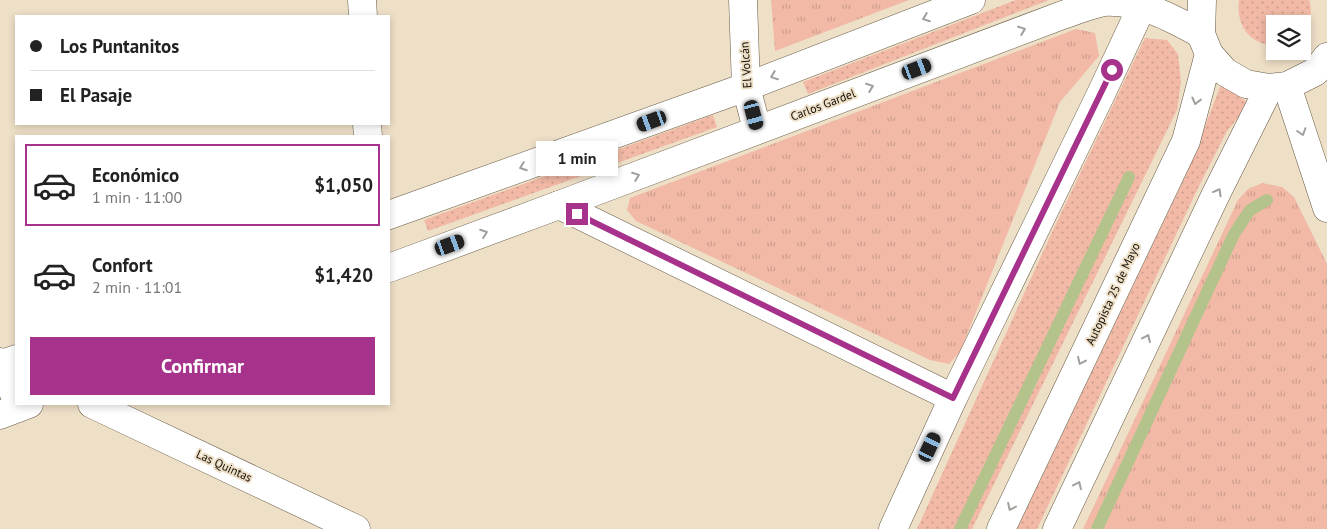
<!DOCTYPE html>
<html lang="es">
<meta charset="utf-8">
<style>
:root{--surface:#fff;--page:#f6f6f6;--text:#222;--muted:#767676;--line:#e0e0e0;--accent:#a7328b}
body{margin:0;font-family:"PT Sans",sans-serif;background:var(--page);color:var(--text);height:100vh;display:flex;flex-direction:column;font-size:19px;white-space:nowrap}
*{box-sizing:border-box;margin:0}
p{font-size:16px;color:var(--muted)}
.icon{flex:none;width:28px;height:28px;fill:none;stroke:currentColor;stroke-width:2;stroke-linecap:round;stroke-linejoin:round}
.map{position:relative;flex:1;overflow:hidden}
.side{position:absolute;left:15px;top:135px;width:375px;height:270px;display:flex;flex-direction:column;background:var(--surface);border-radius:0px;box-shadow:0 2px 8px #0003}
.side>*{flex:none}
.guide{position:absolute;left:15px;top:15px;width:375px;height:110px;border-radius:0px;box-shadow:0 2px 8px #0003;display:grid;align-content:center;height:110px;padding:0 15px;background:var(--surface)}
.buttons{position:absolute;left:1266px;top:15px;display:grid;gap:10px}
.buttons a{display:grid;place-items:center;width:45px;height:45px;border-radius:0px;background:var(--surface);box-shadow:0 2px 8px #0003;font-size:25px}
.end{position:absolute;width:22px;height:22px;margin:-11px;border:6px solid #a7328b;background:#fff;box-shadow:0 0 0 2px #fff}
.from{border-radius:50%}
.bubble{position:absolute;height:35px;border-radius:0px;background:var(--surface);box-shadow:0 2px 8px #0003;font-size:16px;font-weight:700;line-height:35px;text-align:center}
.car{position:absolute;width:15px;height:30px;margin:-15px -8px;border-radius:6px;box-shadow:0 0 4px 1px #0007;background:linear-gradient(#222 24%,#8ab4d8 0 40%,#222 0 76%,#8ab4d8 0 86%,#222 0)}
.guide b{display:flex;align-items:center;gap:18px;height:48px;font-size:19px}
.guide b+b{border-top:1px solid var(--line)}
.guide i{width:12px;height:12px;background:var(--text)}
ul{padding:9px 0 0;list-style:none}
li{display:flex;align-items:center;gap:15px;height:82px;margin:0 10px 8px;padding:0 5px;border:2px solid transparent;border-radius:0px}
li div{flex:1}
li b{display:block;font-size:19px}
li em{font-style:normal;font-weight:700}
li.active{border-color:var(--accent)}
li>.icon{width:45px;height:45px;stroke-width:1.5}
.cta{display:flex;gap:10px;margin-top:auto;padding:10px 15px}
.cta a{flex:1;height:58px;border-radius:0px;background:var(--accent);color:#fff;font-size:20px;font-weight:700;line-height:58px;text-align:center}
.map>svg:first-child{display:block}
.grass{fill:url(#grass-dots)}
.park{fill:url(#park-tufts)}
.lines{fill:none;stroke-linecap:round;stroke-linejoin:round}
.stream{stroke:#b4c38b;stroke-width:12}
.street-casing{stroke:#675a45;stroke-width:29}
.secondary-casing{stroke:#675a45;stroke-width:29}
.primary-casing{stroke:#675a45;stroke-width:29}
.street{stroke:#fff;stroke-width:28}
.secondary{stroke:#fff;stroke-width:28}
.primary{stroke:#fff;stroke-width:28}
.oneway{stroke:#a19f9c}
.route{stroke:#a7328b;stroke-width:6}
.labels{text-anchor:middle;stroke-width:4;stroke-linejoin:round;paint-order:stroke}
.street-label{font-size:12px;fill:#151008;stroke:#eedfc7}
</style>
<div class="map">
<svg width="1327" height="529" viewBox="0 0 1327 529">
<defs>
<pattern id="grass-dots" width="8" height="8" patternUnits="userSpaceOnUse" patternTransform="scale(1.25)"><rect width="8" height="8" fill="#f1b9a6"/><path d="M2 2h.1M6 6h.1" fill="none" stroke="#ce9e8d" stroke-width="1.8" stroke-linecap="round"/></pattern>
<pattern id="park-tufts" width="24" height="20" patternUnits="userSpaceOnUse" patternTransform="scale(1.25)"><rect width="24" height="20" fill="#f1b9a6"/><path d="M3 7l-1-3M5 7V3M7 7l1-3M15 17l-1-3M17 17v-4M19 17l1-3" fill="none" stroke="#ce9e8d"/></pattern>
</defs>
<rect width="100%" height="100%" fill="#eedfc7"/>
<path class="grass" d="M1016 0H1049L808 94 803 82Z
M1239 0H1309C1313 11 1310 23 1303 32L1302 24H1275V46C1249 43 1236 26 1239 0Z
M1145 38 1167 40 1178 54 1181 82 1177 110 972 529H917L1053 230Z
M1222 82 1249 104 1227 131 1198 188 1037 529H1017L1187 173Z
M713 115 717 127 428 231 424 220Z"/>
<path class="park" d="M771 0H909L775 51Z
M1076 29 1095 33 1099 56 1060 102 960 352 949 364 930 360 636 221 627 210 630 198Z
M1262 183 1282 187 1294 197 1327 264V529H1083L1238 200 1248 189Z"/>
<g class="lines">
<path class="stream" d="M960 529 1129 177
M1097 529 1234 234 1250 210 1267 200"/>
<g class="street-casing">
<path id="street" d="M362 0 363 16
M743 0 746 87 757 129
M367 124 368 136
M559 205 953 398
M0 362 16 398
M92 404 356 529"/>
</g>
<g class="secondary-casing">
<path id="secondary" d="M1287 86 1327 208
M389 215 746 87 971 0
M389 268 559 205 1060 16C1074 11 1089 5 1104 2 1139 0 1172 18 1201 34
M0 365 16 359
M0 415 29 404
M893 529 953 398 1100 96 1145 0"/>
</g>
<g class="primary-casing">
<path id="primary" d="M1202 0 1201 34 1209 54 1225 72 1246 84 1269 88 1287 86 1315 72 1327 57
M1001 529 1186 141 1209 54
M1057 529 1216 194 1269 88"/>
</g>
<use href="#street" class="street"/>
<use href="#secondary" class="secondary"/>
<use href="#primary" class="primary"/>
</g>
<defs><path id="oneway-chevron" d="M-2-3.5L2.5 0L-2 3.5" fill="none" stroke-width="1.6" stroke-linecap="round" stroke-linejoin="round" transform="scale(1.25)"/></defs>
<g class="oneway">
<use href="#oneway-chevron" transform="translate(926 18) rotate(159)"/>
<use href="#oneway-chevron" transform="translate(1022 30) rotate(-21)"/>
<use href="#oneway-chevron" transform="translate(774 76) rotate(159)"/>
<use href="#oneway-chevron" transform="translate(870 87) rotate(-21)"/>
<use href="#oneway-chevron" transform="translate(1196 101) rotate(104)"/>
<use href="#oneway-chevron" transform="translate(1302 132) rotate(72)"/>
<use href="#oneway-chevron" transform="translate(523 167) rotate(160)"/>
<use href="#oneway-chevron" transform="translate(636 176) rotate(-21)"/>
<use href="#oneway-chevron" transform="translate(1218 192) rotate(-61)"/>
<use href="#oneway-chevron" transform="translate(484 233) rotate(-20)"/>
<use href="#oneway-chevron" transform="translate(1147 338) rotate(-65)"/>
<use href="#oneway-chevron" transform="translate(1081 361) rotate(115)"/>
<use href="#oneway-chevron" transform="translate(1078 485) rotate(-65)"/>
<use href="#oneway-chevron" transform="translate(1011 507) rotate(115)"/>
</g>
<g class="lines">
<path class="route" d="M577 214 953 398 1112 70"/>
</g>
<g class="labels">
<g class="street-label">
<text transform="translate(746 65) rotate(-94)" y="4">El Volcán</text>
<text transform="translate(823 105) rotate(-21)" y="4">Carlos Gardel</text>
<text transform="translate(1113 294) rotate(-65)" y="4">Autopista 25 de Mayo</text>
<text transform="translate(224 466) rotate(25)" y="4">Las Quintas</text>
</g>
</g>
</svg>
<div class="buttons">
<a><svg class="icon" aria-label="layers" viewBox="0 0 24 24"><path d="M12 4l9 5-9 5-9-5zM3 14l9 5 9-5"/></svg></a>
</div>
<i class="end from" style="left:1112px;top:70px"></i>
<i class="end" style="left:577px;top:214px"></i>
<div class="bubble" style="left:536px;top:141px;width:82px">1 min</div>
<i class="car" style="left:917px;top:69px;rotate:69deg"></i>
<i class="car" style="left:754px;top:115px;rotate:165deg"></i>
<i class="car" style="left:652px;top:121px;rotate:250deg"></i>
<i class="car" style="left:450px;top:245px;rotate:70deg"></i>
<i class="car" style="left:930px;top:447px;rotate:25deg"></i>
<div class="guide">
<b><i class="from"></i>Los Puntanitos</b>
<b><i></i>El Pasaje</b>
</div>
<section class="side">
<ul>
<li class="active"><svg class="icon" aria-label="car" viewBox="0 0 24 24"><path d="M5 17H2v-5l4-1 3-4h7l3 4 3 1v5h-3M9 17h6M6 11h13"/><circle cx="7" cy="17" r="2"/><circle cx="17" cy="17" r="2"/></svg><div><b>Económico</b><p>1 min · 11:00</p></div><em>$1,050</em></li>
<li><svg class="icon" aria-label="car" viewBox="0 0 24 24"><path d="M5 17H2v-5l4-1 3-4h7l3 4 3 1v5h-3M9 17h6M6 11h13"/><circle cx="7" cy="17" r="2"/><circle cx="17" cy="17" r="2"/></svg><div><b>Confort</b><p>2 min · 11:01</p></div><em>$1,420</em></li>
</ul>
<div class="cta"><a>Confirmar</a></div>
</section>
</div>
